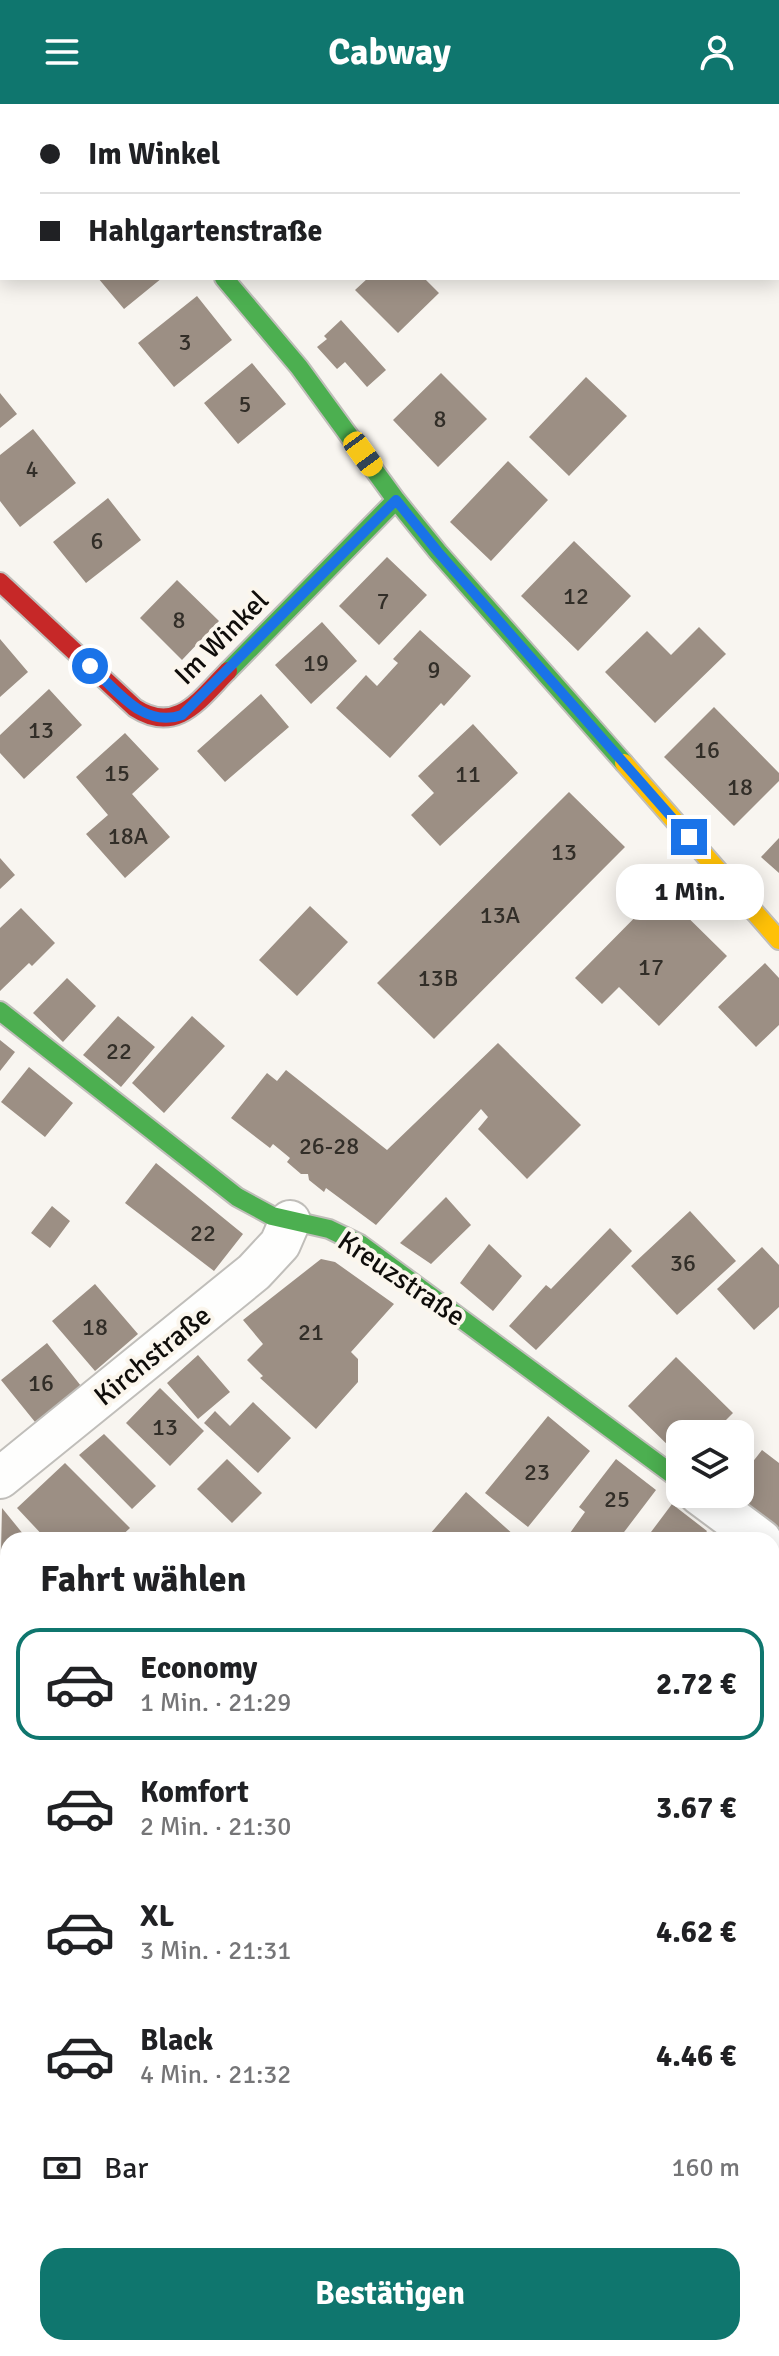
<!DOCTYPE html>
<html lang="de">
<meta charset="utf-8">
<style>
:root{--surface:#fff;--page:#f6f6f6;--text:#202124;--muted:#757577;--line:#e0e0e0;--accent:#0f766e}
body{margin:0;font-family:Signika,sans-serif;background:var(--page);color:var(--text);height:100vh;display:flex;flex-direction:column;font-size:30px;white-space:nowrap}
*{box-sizing:border-box;margin:0}
p{font-size:26px;color:var(--muted)}
.icon{flex:none;width:44px;height:44px;fill:none;stroke:currentColor;stroke-width:2;stroke-linecap:round;stroke-linejoin:round}
.map{position:relative;flex:1;overflow:hidden}
.side{position:absolute;left:0px;top:1428px;width:780px;height:824px;display:flex;flex-direction:column;background:var(--surface);border-radius:24px 24px 0 0;box-shadow:0 4px 20px #0003}
.side>*{flex:none}
.top-card{position:absolute;left:0px;top:0px;width:780px;height:176px;box-shadow:0 4px 20px #0003;display:grid;align-content:center;height:176px;padding:0 40px;background:var(--surface)}
.buttons{position:absolute;left:666px;top:1316px;display:grid;gap:16px}
.buttons a{display:grid;place-items:center;width:88px;height:88px;border-radius:16px;background:var(--surface);box-shadow:0 4px 20px #0003;font-size:40px}
.end{position:absolute;width:36px;height:36px;margin:-18px;border:10px solid #1a73e8;background:#fff;box-shadow:0 0 0 4px #fff}
.from{border-radius:50%}
.bubble{position:absolute;height:56px;border-radius:24px;background:var(--surface);box-shadow:0 4px 20px #0003;font-size:26px;font-weight:800;line-height:56px;text-align:center}
.car{position:absolute;width:24px;height:48px;margin:-24px -12px;border-radius:10px;box-shadow:0 0 6px 2px #0007;background:linear-gradient(#f5c518 24%,#345 0 40%,#f5c518 0 76%,#345 0 86%,#f5c518 0)}
.top-card b{display:flex;align-items:center;gap:28px;height:76px;font-size:30px}
.top-card b+b{border-top:2px solid var(--line)}
.top-card i{width:20px;height:20px;background:var(--text)}
ul{padding:0;list-style:none}
li{display:flex;align-items:center;gap:24px;height:112px;margin:0 16px 12px;padding:0 24px;border:4px solid transparent;border-radius:24px}
li div{flex:1}
li b{display:block;font-size:30px}
li em{font-style:normal;font-weight:800}
li.on{border-color:var(--accent)}
li>.icon{width:72px;height:72px;stroke-width:1.5}
h2{padding:0 40px;font-size:36px;line-height:96px}
.pay{display:flex;align-items:center;gap:20px;height:88px;padding:0 40px;font-size:30px}
.pay p{margin-inline-start:auto}
.button{display:flex;gap:16px;margin-top:auto;padding:16px 40px}
.button a{flex:1;height:92px;border-radius:24px;background:var(--accent);color:#fff;font-size:32px;font-weight:800;line-height:92px;text-align:center}
header{display:flex;justify-content:space-between;align-items:center;height:104px;padding:0 40px;background:var(--accent);color:#fff;font-size:36px;font-weight:800}
.map>svg:first-child{display:block}
.green{fill:#fae6e2}
.building{fill:#9c8f84}
.lines{fill:none;stroke-linecap:round;stroke-linejoin:round}
.street-casing{stroke:#c0beba;stroke-width:44}
.fast-casing{stroke:#c0beba;stroke-width:22}
.slow-casing{stroke:#c0beba;stroke-width:22}
.jam-casing{stroke:#c0beba;stroke-width:22}
.path{stroke:#d9d8d6;stroke-width:5;stroke-dasharray:4 6;stroke-linecap:butt}
.street{stroke:#fefefd;stroke-width:40}
.fast{stroke:#4caf50;stroke-width:18}
.slow{stroke:#ffc107;stroke-width:18}
.jam{stroke:#c62828;stroke-width:18}
.rail{stroke:#c8c8c6;stroke-width:6;stroke-dasharray:12 6;stroke-linecap:butt}
.route{stroke:#1a73e8;stroke-width:10}
.labels{text-anchor:middle;stroke-width:8;stroke-linejoin:round;paint-order:stroke}
.number-label{font-size:24px;fill:#322e28}
.street-label{font-size:28px;fill:#0f0d0a;stroke:#fbf6ed}
</style>
<header><svg class="icon" aria-label="menu" viewBox="0 0 24 24"><path d="M4 6h16M4 12h16M4 18h16"/></svg>Cabway<svg class="icon" aria-label="person" viewBox="0 0 24 24"><circle cx="12" cy="8" r="4"/><path d="M4 21q1-7 8-7t8 7"/></svg></header>
<div class="map">
<svg width="779" height="2252" viewBox="0 0 779 2252">
<rect width="100%" height="100%" fill="#f8f5f0"/>
<path class="green" d="M779 1795V1908L772 1899V1801Z"/>
<path class="building" d="M98 174H162L124 205Z
M368 174H424L439 189 398 229 355 186Z
M197 192 232 236 174 283 138 239Z
M341 216 386 266 367 283 345 258 337 265 317 243 327 235 324 232Z
M252 259 286 300 238 340 204 299Z
M441 269 487 315 438 363 393 316Z
M586 273 627 312 569 372 529 333Z
M0 289 17 310 0 324Z
M33 325 76 379 20 423 0 397V351Z
M508 357 548 396 491 457 450 418Z
M108 394 141 436 86 479 53 438Z
M574 437 631 492 578 547 521 492Z
M387 453 427 491 379 541 339 502Z
M177 476 219 517 182 556 140 514Z
M322 518 357 557 311 600 275 561Z
M699 523 726 550 655 619 605 568 647 527 671 551Z
M420 526 471 572 444 602 441 599 390 654 336 604 366 571 377 582 398 559 393 555Z
M0 535 28 568 0 593Z
M49 585 82 621 24 675 0 649V631Z
M261 590 289 623 225 678 197 647Z
M714 603 779 669V677L734 722 664 653Z
M473 620 518 669 440 742 411 711 434 689 418 672Z
M125 629 159 665 132 690 170 733 125 774 86 730 108 711 76 673Z
M569 688 625 743 434 935 377 879Z
M779 734V769L761 753Z
M0 754 15 771 0 785Z
M661 787 727 852 659 922 619 883 602 900 575 874Z
M310 802 348 838 297 892 259 856Z
M21 804 55 839 32 862 29 859 0 887V824Z
M765 859 779 874V921L756 943 718 903Z
M67 874 96 902 63 938 33 909Z
M118 912 155 943 121 983 83 951Z
M192 912 225 942 164 1009 132 979Z
M0 936 15 948 0 967Z
M498 939 581 1021 527 1075 478 1025 488 1013 481 1005 376 1121 326 1084 324 1088 309 1076 308 1070H301L287 1058 290 1054 273 1040 270 1044 231 1014 267 969 277 977 286 966 387 1046Z
M29 963 73 999 45 1033 1 998Z
M156 1059 243 1130 214 1167 125 1099Z
M446 1093 471 1121 431 1160 400 1139Z
M52 1102 70 1117 50 1144 31 1129Z
M690 1107 736 1157 677 1211 631 1162Z
M610 1124 632 1147 536 1246 509 1222 546 1181 551 1185Z
M489 1140 522 1172 493 1207 460 1179Z
M762 1143 779 1161V1203L754 1226 717 1185Z
M321 1155 335 1158 394 1200 351 1248 358 1255V1278L316 1325 260 1274 263 1272 247 1256 263 1240 243 1216Z
M95 1180 138 1230 95 1267 52 1217Z
M47 1239 81 1282 35 1318 1 1276Z
M198 1251 230 1288 198 1315 167 1279Z
M676 1253 733 1309 712 1330H680V1353L628 1302Z
M160 1284 204 1327 170 1362 126 1319Z
M253 1298 291 1334 258 1369 204 1319 215 1307 230 1322Z
M548 1312 590 1347 528 1423 485 1389Z
M104 1330 156 1382 132 1405 79 1351Z
M762 1346 779 1359V1424L736 1390H740V1374Z
M227 1355 262 1389 232 1419 197 1385Z
M616 1355 656 1386 618 1436H576L578 1434 570 1429 585 1408 579 1403Z
M65 1359 130 1424 117 1436H47L17 1404Z
M466 1388 515 1432 511 1436H437L430 1430Z
M672 1400 707 1427 701 1436H645Z
M2 1404 28 1436H8V1490L3 1494 0 1490Z
M779 1478V1529L772 1535V1487Z
M7 1506 8 1508V1539L0 1529V1512Z
M779 1585V1622L772 1628V1586L775 1589Z
M0 1606 8 1614V1679L0 1687Z
M8 1775V1814L0 1805V1781Z
M8 1904V1962L0 1971V1905L4 1909Z
M779 1987V2252H572L565 2244H772V1993Z
M0 2011 8 2018V2055L0 2066Z
M0 2144 8 2153V2214L0 2221Z
M377 2244H474L464 2252H367Z"/>
<g class="lines">
<g class="street-casing">
<path id="street" d="M44 0 47 2
M0 1374 254 1168 280 1140 290 1117
M699 1390 761 1436
M772 1775 779 1770
M0 1991 8 1983"/>
</g>
<g class="fast-casing">
<path id="fast" d="M224 174 299 263 396 396 438 448 624 659
M228 567 396 396
M0 907 237 1093 272 1112 329 1125 360 1140 680 1376"/>
</g>
<g class="slow-casing">
<path id="slow" d="M624 659 779 836"/>
</g>
<g class="jam-casing">
<path id="jam" d="M0 478 135 604C177 631 200 595 228 567"/>
</g>
<path class="path" d="M772 1923 779 1917
M547 2244 553 2252
M254 2248 258 2252
M338 2252 348 2244"/>
<use href="#street" class="street"/>
<use href="#fast" class="fast"/>
<use href="#slow" class="slow"/>
<use href="#jam" class="jam"/>
<path class="rail" d="M751 0 752 2
M778 56 779 58"/>
</g>
<g class="lines">
<path class="route" d="M90 562C116 585 143 625 182 611L396 396 438 448 689 733"/>
</g>
<g class="labels">
<g class="number-label">
<text x="185" y="246">3</text>
<text x="245" y="308">5</text>
<text x="440" y="323">8</text>
<text x="32" y="373">4</text>
<text x="97" y="445">6</text>
<text x="576" y="500">12</text>
<text x="383" y="505">7</text>
<text x="179" y="524">8</text>
<text x="316" y="567">19</text>
<text x="434" y="574">9</text>
<text x="41" y="634">13</text>
<text x="707" y="654">16</text>
<text x="117" y="677">15</text>
<text x="468" y="678">11</text>
<text x="740" y="691">18</text>
<text x="128" y="740">18A</text>
<text x="564" y="756">13</text>
<text x="500" y="819">13A</text>
<text x="651" y="871">17</text>
<text x="438" y="882">13B</text>
<text x="119" y="955">22</text>
<text x="329" y="1050">26-28</text>
<text x="203" y="1137">22</text>
<text x="683" y="1167">36</text>
<text x="95" y="1231">18</text>
<text x="311" y="1236">21</text>
<text x="41" y="1287">16</text>
<text x="165" y="1331">13</text>
<text x="537" y="1376">23</text>
<text x="617" y="1403">25</text>
</g>
<g class="street-label">
<text transform="translate(221 533) rotate(-45)" y="10">Im Winkel</text>
<text transform="translate(402 1174) rotate(34)" y="10">Kreuzstraße</text>
<text transform="translate(152 1251) rotate(-39)" y="10">Kirchstraße</text>
</g>
</g>
</svg>
<div class="buttons">
<a><svg class="icon" aria-label="layers" viewBox="0 0 24 24"><path d="M12 4l9 5-9 5-9-5zM3 14l9 5 9-5"/></svg></a>
</div>
<i class="end from" style="left:90px;top:562px"></i>
<i class="end" style="left:689px;top:733px"></i>
<div class="bubble" style="left:616px;top:760px;width:148px">1 Min.</div>
<i class="car" style="left:363px;top:350px;rotate:144deg"></i>
<div class="top-card">
<b><i class="from"></i>Im Winkel</b>
<b><i></i>Hahlgartenstraße</b>
</div>
<section class="side">
<h2>Fahrt wählen</h2>
<ul>
<li class="on"><svg class="icon" aria-label="car" viewBox="0 0 24 24"><path d="M5 17H2v-5l4-1 3-4h7l3 4 3 1v5h-3M9 17h6M6 11h13"/><circle cx="7" cy="17" r="2"/><circle cx="17" cy="17" r="2"/></svg><div><b>Economy</b><p>1 Min. · 21:29</p></div><em>2.72 €</em></li>
<li><svg class="icon" aria-label="car" viewBox="0 0 24 24"><path d="M5 17H2v-5l4-1 3-4h7l3 4 3 1v5h-3M9 17h6M6 11h13"/><circle cx="7" cy="17" r="2"/><circle cx="17" cy="17" r="2"/></svg><div><b>Komfort</b><p>2 Min. · 21:30</p></div><em>3.67 €</em></li>
<li><svg class="icon" aria-label="car" viewBox="0 0 24 24"><path d="M5 17H2v-5l4-1 3-4h7l3 4 3 1v5h-3M9 17h6M6 11h13"/><circle cx="7" cy="17" r="2"/><circle cx="17" cy="17" r="2"/></svg><div><b>XL</b><p>3 Min. · 21:31</p></div><em>4.62 €</em></li>
<li><svg class="icon" aria-label="car" viewBox="0 0 24 24"><path d="M5 17H2v-5l4-1 3-4h7l3 4 3 1v5h-3M9 17h6M6 11h13"/><circle cx="7" cy="17" r="2"/><circle cx="17" cy="17" r="2"/></svg><div><b>Black</b><p>4 Min. · 21:32</p></div><em>4.46 €</em></li>
</ul>
<div class="pay"><svg class="icon" aria-label="cash" viewBox="0 0 24 24"><path d="M3 7h18v10H3z"/><circle cx="12" cy="12" r="2"/></svg>Bar<p>160 m</p></div>
<div class="button"><a>Bestätigen</a></div>
</section>
</div>
